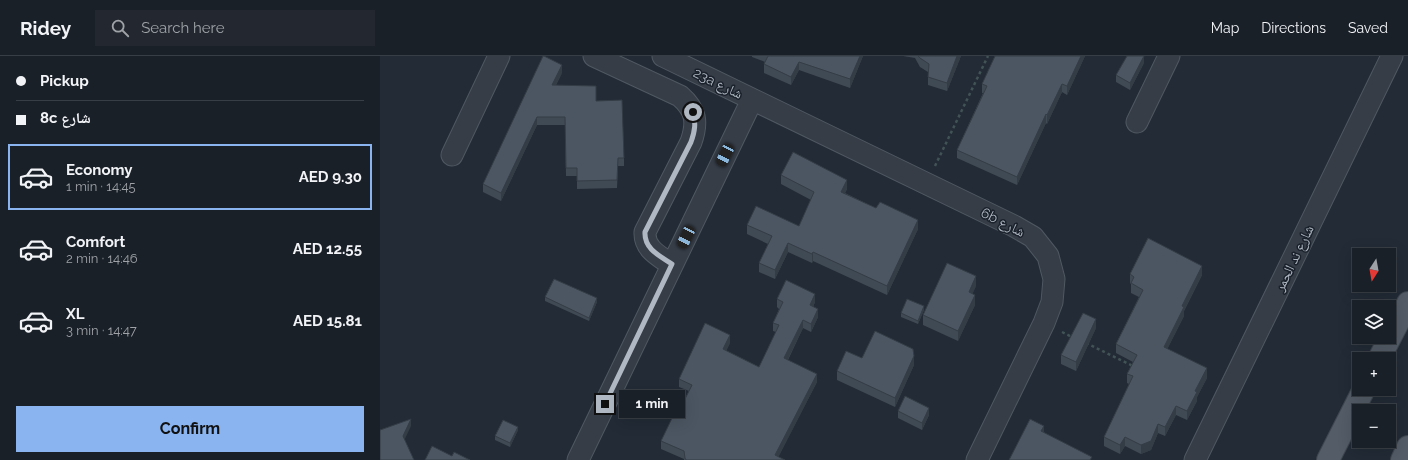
<!DOCTYPE html>
<meta charset="utf-8">
<style>
:root{--surface:#1a2028;--page:#232830;--text:#f1f3f6;--muted:#9fa3a8;--line:#383e45;--accent:#8ab4ef}
body{margin:0;font-family:Raleway,"Noto Naskh Arabic",sans-serif;background:var(--page);color:var(--text);height:100vh;display:flex;flex-direction:column;font-size:15px;white-space:nowrap}
*{box-sizing:border-box;margin:0}
p{font-size:13px;color:var(--muted)}
.icon{flex:none;width:22px;height:22px;fill:none;stroke:currentColor;stroke-width:2;stroke-linecap:round;stroke-linejoin:round}
.map{position:relative;flex:1;overflow:hidden}
.side{display:flex;flex-direction:column;background:var(--surface);width:380px}
.side>*{flex:none}
.banner{display:grid;align-content:center;height:88px;padding:0 16px;background:var(--surface)}
.needle{width:26px;rotate:191deg}
.controls{position:absolute;left:972px;top:192px;display:grid;gap:8px}
.controls a{display:grid;place-items:center;width:44px;height:44px;border-radius:0px;background:var(--surface);box-shadow:0 4px 16px #0002,0 0 0 1px var(--line);font-size:20px}
.end{position:absolute;width:18px;height:18px;margin:-9px;border:5px solid #b0b8c3;background:#111;box-shadow:0 0 0 2px #111}
.from{border-radius:50%}
.bubble{position:absolute;height:28px;border-radius:0px;background:var(--surface);box-shadow:0 4px 16px #0002,0 0 0 1px var(--line);font-size:13px;font-weight:700;line-height:28px;text-align:center}
.car{position:absolute;width:12px;height:24px;margin:-12px -6px;border-radius:5px;box-shadow:0 0 3px 1px #0007;background:linear-gradient(#222 24%,#8ab4d8 0 40%,#222 0 76%,#8ab4d8 0 86%,#222 0)}
.banner b{display:flex;align-items:center;gap:14px;height:38px;font-size:15px}
.banner b+b{border-top:1px solid var(--line)}
.banner i{width:10px;height:10px;background:var(--text)}
ul{padding:0;list-style:none}
li{display:flex;align-items:center;gap:12px;height:66px;margin:0 8px 6px;padding:0 8px;border:2px solid transparent;border-radius:0px}
li div{flex:1}
li b{display:block;font-size:15px}
li em{font-style:normal;font-weight:700}
li.active{border-color:var(--accent)}
li>.icon{width:36px;height:36px;stroke-width:1.5}
.action{display:flex;gap:8px;margin-top:auto;padding:8px 16px}
.action a{flex:1;height:46px;border-radius:0px;background:var(--accent);color:#111;font-size:16px;font-weight:700;line-height:46px;text-align:center}
header{display:flex;align-items:center;gap:24px;box-sizing:border-box;height:56px;padding:0 20px;background:var(--surface);border-bottom:1px solid var(--line)}
header strong{font-size:19px}
nav{display:flex;gap:22px;margin-inline-start:auto;font-size:14px}
.search{width:280px;height:36px;background:var(--page);display:flex;align-items:center;gap:10px;box-sizing:border-box;padding:0 14px;border-radius:0px;color:var(--muted);font-size:15px}
main{display:flex;flex:1;min-height:0}
.map>svg:first-child{display:block}
.lines{fill:none;stroke-linecap:round;stroke-linejoin:round}
.minor-casing{stroke:#505862;stroke-width:23}
.major-casing{stroke:#3f4650;stroke-width:24}
.path{stroke:#425355;stroke-width:2.5;stroke-dasharray:3 3;stroke-linecap:butt}
.minor{stroke:#363d47;stroke-width:21}
.major{stroke:#535c67;stroke-width:22}
.wall{fill:#404a54}
.shaded-wall{fill:#343c45}
.building{fill:#4b5662;stroke:#343c45}
.route{stroke:#b0b8c3;stroke-width:5}
.labels{text-anchor:middle;stroke-width:3;stroke-linejoin:round;paint-order:stroke}
.street-label{font-size:14px;fill:#b0b8c3;stroke:#1b222c}
</style>
<header>
<strong>Ridey</strong>
<div class="search"><svg class="icon" aria-label="search" viewBox="0 0 24 24"><circle cx="10" cy="10" r="6"/><path d="M15 15l6 6"/></svg>Search here</div>
<nav><a>Map</a><a>Directions</a><a>Saved</a></nav>
</header>
<main>
<section class="side">
<div class="banner">
<b><i class="from"></i>Pickup</b>
<b><i></i>8c شارع</b>
</div>
<ul>
<li class="active"><svg class="icon" aria-label="car" viewBox="0 0 24 24"><path d="M5 17H2v-5l4-1 3-4h7l3 4 3 1v5h-3M9 17h6M6 11h13"/><circle cx="7" cy="17" r="2"/><circle cx="17" cy="17" r="2"/></svg><div><b>Economy</b><p>1 min · 14:45</p></div><em>AED 9.30</em></li>
<li><svg class="icon" aria-label="car" viewBox="0 0 24 24"><path d="M5 17H2v-5l4-1 3-4h7l3 4 3 1v5h-3M9 17h6M6 11h13"/><circle cx="7" cy="17" r="2"/><circle cx="17" cy="17" r="2"/></svg><div><b>Comfort</b><p>2 min · 14:46</p></div><em>AED 12.55</em></li>
<li><svg class="icon" aria-label="car" viewBox="0 0 24 24"><path d="M5 17H2v-5l4-1 3-4h7l3 4 3 1v5h-3M9 17h6M6 11h13"/><circle cx="7" cy="17" r="2"/><circle cx="17" cy="17" r="2"/></svg><div><b>XL</b><p>3 min · 14:47</p></div><em>AED 15.81</em></li>
</ul>
<div class="action"><a>Confirm</a></div>
</section>
<div class="map">
<svg width="1028" height="404" viewBox="0 0 1028 404">
<rect width="100%" height="100%" fill="#222b36"/>
<g class="lines">
<g class="minor-casing">
<path id="minor" d="M214 0 300 40C316 54 318 66 311 86L265 176C264 193 279 200 292 209
M283 0 634 170 653 181 668 200 674 223 672 246 664 267 597 404
M757 66 789 0
M72 99 119 0
M198 404 372 44
M815 404 1012 0"/>
</g>
<g class="major-casing">
<path id="major" d="M999 303 1028 247
M948 404 984 333
M1022 404 1028 391"/>
</g>
<path class="path" d="M555 110 608 0
M682 276 694 282
M706 287 753 310"/>
<use href="#minor" class="minor"/>
<use href="#major" class="major"/>
</g>
<path class="wall" d="M372 0H483L470 32 419 14 411 29 384 17V8L385 6 372 1Z
M523 0H581L567 35 548 29V16L540 11 535 2Z
M615 0H705L687 39 682 36 667 68 666 67 637 129 577 102V94L603 37H602V28Z
M764 7 750 34 736 26V19Z
M182 17 176 29 216 45 244 102V110H238L237 132 197 133V120H186L185 69H157L121 145 103 136V128Z
M401 119 467 133 465 137 538 173 507 239 433 205 432 207 408 196 395 223 379 216V207L388 188 367 178V169L419 170 431 144 401 128Z
M750 218 822 219 804 255V260L787 293 827 322 817 341V345L807 364 796 359 785 380 778 377 771 394 761 398 745 390 740 398 724 390V381L749 328 747 327V318L753 306 736 297V288L759 241 751 237V228L750 227Z
M596 230 592 238 595 249 578 285 543 269V259Z
M165 241 217 246 209 265 165 245Z
M397 243 435 246 433 251 438 261 431 276 423 272 408 304 437 326 398 401 405 404H304V403L281 393V385L298 357 309 335 299 331V323L350 287 346 295 379 311 396 276 393 275V267L399 253 397 251Z
M544 254 538 268 521 261V257Z
M716 272 696 315 681 308V299Z
M534 309 515 351 457 324V315Z
M518 355 549 359 542 374 518 362Z
M138 374 130 391 115 384V380Z"/>
<path class="shaded-wall" d="M480 0H483L470 32V23Z
M577 0H581L567 35V27Z
M701 0H705L687 39V30Z
M764 0V7L750 34V27Z
M419 6V14L411 29V21Z
M182 9V17L172 37V29Z
M682 28V36L667 68V59Z
M666 58V67L637 129V121Z
M157 61V69L121 145V137Z
M467 124V133L461 145V136Z
M538 164V173L507 239V230Z
M408 187V196L395 223V214Z
M433 196V205L432 207V198Z
M822 210V219L804 255V260L784 300V291L802 250Z
M596 220V230L589 246V236Z
M435 238V246L430 257V249Z
M595 239V249L578 285V275Z
M217 242V246L209 265V262Z
M544 250V254L538 268V265Z
M438 253V261L431 276V268Z
M716 263V272L696 315V306Z
M423 264V272L404 311V302Z
M350 279V287L343 301V293Z
M534 300V309L515 351V342Z
M827 312V322L817 341V345L807 364V355L815 335Z
M437 318V326L397 404 395 399Z
M796 350V359L785 380V371Z
M549 352V359L542 374V367Z
M31 363V370L23 387V380Z
M778 368V377L771 394 761 398V389Z
M664 370V379L661 375Z
M138 371V374L130 391V387Z
M745 381V390L740 398V389Z"/>
<path class="building" d="M163 0H164L182 9 172 29 216 30V45L242 44 244 102H238L237 124 197 125V112H186L185 61H157L121 137 103 128Z
M388 0H480L470 23 419 6 411 21 384 8Z
M538 0H577L567 27 548 21 549 8 540 2Z
M615 0H701L687 30 682 28 667 59 666 58 637 121 577 94 607 30 602 28Z
M747 0H764L750 27 736 19Z
M413 96 467 124 461 136 496 152 500 146 538 164 507 230 433 196 432 198 408 187 395 214 379 207 392 180 367 169 376 150 419 170 434 136 401 119Z
M768 182 822 210 802 250 804 251 784 291 827 312 815 335 817 336 807 355 796 350 785 371 778 368 771 385 761 389 745 381 740 389 724 381 753 320 747 318 757 299 736 288 763 234 751 227 754 221 750 218Z
M567 207 596 220 589 236 595 239 578 275 543 259Z
M174 223 217 242 209 262 165 241Z
M406 224 435 238 430 249 438 253 431 268 423 264 404 302 437 318 395 399 405 404H306L305 402 304 395 281 385 295 356 298 357 312 329 299 323 325 267 350 279 343 293 379 311 399 269 393 267 403 246 397 243Z
M527 243 544 250 538 265 521 257Z
M703 257 716 263 696 306 681 299Z
M495 275 533 293 534 300 515 342 457 315 466 295 482 302Z
M525 340 549 352 542 367 518 355Z
M31 363 23 380 34 404H0V374Z
M650 363 664 370 661 375 712 401 710 404H629Z
M123 364 138 371 130 387 115 380Z
M52 390 72 400 74 396 90 404H45Z"/>
<g class="lines">
<path class="route" d="M225 348 292 208C280 200 264 193 265 176L311 86C315 75 316 67 313 56"/>
</g>
<g class="labels">
<g class="street-label">
<text transform="translate(338 27) rotate(26)" y="5">23a شارع</text>
<text transform="translate(623 166) rotate(27)" y="5">6b شارع</text>
<text transform="translate(914 202) rotate(-64)" y="5">شارع ند الحمر</text>
</g>
</g>
</svg>
<div class="controls">
<a><svg class="needle" viewBox="-14 -14 28 28"><path d="M0-13l5 13h-10z" fill="#e53935"/><path d="M0 13l5-13h-10z" fill="#9fa3a8"/></svg></a>
<a><svg class="icon" aria-label="layers" viewBox="0 0 24 24"><path d="M12 4l9 5-9 5-9-5zM3 14l9 5 9-5"/></svg></a>
<a>+</a>
<a>−</a>
</div>
<i class="end from" style="left:313px;top:56px"></i>
<i class="end" style="left:225px;top:348px"></i>
<div class="bubble" style="left:239px;top:334px;width:66px">1 min</div>
<i class="car" style="left:345px;top:99px;rotate:206deg"></i>
<i class="car" style="left:306px;top:181px;rotate:206deg"></i>
</div>
</main>
